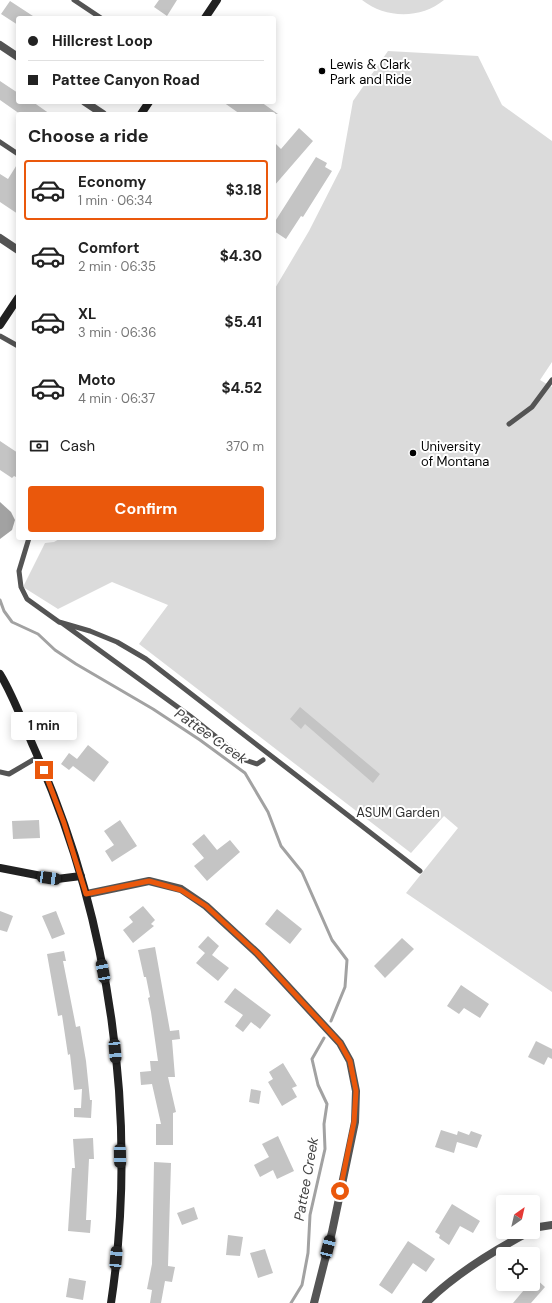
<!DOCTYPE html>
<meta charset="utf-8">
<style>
:root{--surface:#fff;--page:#f2f2f2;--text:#222;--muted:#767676;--line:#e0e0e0;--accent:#ea580c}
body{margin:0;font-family:"DM Sans",sans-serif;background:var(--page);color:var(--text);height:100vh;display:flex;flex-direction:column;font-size:15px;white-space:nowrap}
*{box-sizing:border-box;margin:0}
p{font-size:13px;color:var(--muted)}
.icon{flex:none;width:22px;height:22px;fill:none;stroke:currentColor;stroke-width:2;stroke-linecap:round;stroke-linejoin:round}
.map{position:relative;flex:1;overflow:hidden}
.panel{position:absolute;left:16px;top:112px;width:260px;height:428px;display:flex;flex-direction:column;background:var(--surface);border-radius:4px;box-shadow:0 2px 10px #0003}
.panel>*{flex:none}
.hud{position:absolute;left:16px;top:16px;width:260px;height:88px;border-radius:4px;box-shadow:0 2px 10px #0003;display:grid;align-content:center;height:88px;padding:0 12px;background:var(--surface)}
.needle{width:26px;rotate:34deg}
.buttons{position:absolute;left:496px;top:1195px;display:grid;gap:8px}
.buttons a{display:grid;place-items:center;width:44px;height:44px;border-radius:4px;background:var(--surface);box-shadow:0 2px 10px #0003;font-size:20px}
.end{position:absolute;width:18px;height:18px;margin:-9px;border:5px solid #ea580c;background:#fff;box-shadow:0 0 0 2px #fff}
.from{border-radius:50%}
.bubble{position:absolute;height:28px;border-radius:4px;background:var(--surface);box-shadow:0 2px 10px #0003;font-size:13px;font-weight:700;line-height:28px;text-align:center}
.car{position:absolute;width:12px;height:24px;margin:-12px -6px;border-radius:5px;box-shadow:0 0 3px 1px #0007;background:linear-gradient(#222 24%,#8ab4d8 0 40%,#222 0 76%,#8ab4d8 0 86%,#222 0)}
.hud b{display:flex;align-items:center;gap:14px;height:38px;font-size:15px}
.hud b+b{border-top:1px solid var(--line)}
.hud i{width:10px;height:10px;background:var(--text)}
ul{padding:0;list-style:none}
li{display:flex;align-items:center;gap:12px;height:60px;margin:0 8px 6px;padding:0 4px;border:2px solid transparent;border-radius:4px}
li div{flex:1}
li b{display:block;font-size:15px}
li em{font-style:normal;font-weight:700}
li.on{border-color:var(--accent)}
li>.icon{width:36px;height:36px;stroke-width:1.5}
h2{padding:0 12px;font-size:18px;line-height:48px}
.pay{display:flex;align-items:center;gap:10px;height:44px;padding:0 12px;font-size:15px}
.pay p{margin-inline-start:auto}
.button{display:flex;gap:8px;margin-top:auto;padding:8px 12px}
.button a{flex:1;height:46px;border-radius:4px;background:var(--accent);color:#fff;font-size:16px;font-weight:700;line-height:46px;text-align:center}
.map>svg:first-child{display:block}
.green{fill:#dbdbdb}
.water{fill:#a2a2a2}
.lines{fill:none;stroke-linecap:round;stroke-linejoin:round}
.stream{stroke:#a2a2a2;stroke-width:3}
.building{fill:#c4c4c4}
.lane{stroke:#545454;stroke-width:5}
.street{stroke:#545454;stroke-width:8}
.secondary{stroke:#212121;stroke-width:8}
.route{stroke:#ea580c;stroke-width:5}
.poi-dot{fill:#000;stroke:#fff;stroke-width:1.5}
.labels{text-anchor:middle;stroke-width:4;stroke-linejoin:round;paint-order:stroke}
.poi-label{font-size:13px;fill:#000;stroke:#fff;text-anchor:start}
.park-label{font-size:13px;fill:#323232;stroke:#fff}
.water-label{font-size:14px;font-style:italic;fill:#434343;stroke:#fff}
</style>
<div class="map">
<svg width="552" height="1303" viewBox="0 0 552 1303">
<rect width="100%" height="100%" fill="#fff"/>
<path class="green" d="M362 0H444C421 19 386 19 362 0Z
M388 51 478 56 502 105 552 141V362L540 380 552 387V992L406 893 458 828 444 816 411 853 139 644 168 605 112 582 58 609 23 587 45 543 54 542 61 538H274V290L309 231 341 168 353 101Z"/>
<path class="water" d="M0 502 11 512 15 520 12 530 0 539Z"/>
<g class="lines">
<path class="stream" d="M0 600 4 611 12 622 38 634 55 650 76 664 153 709 200 740 245 773 268 812 281 846 302 872 332 940 347 960 345 987 331 1021
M291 1303 302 1285 308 1253 310 1215 325 1149 324 1124 327 1104 318 1085 312 1059 324 1038"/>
</g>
<path class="building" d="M159 0H177L167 16 154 7Z
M10 1 36 18H18V25L1 14Z
M0 81 18 93V102H33L50 114H20L0 100Z
M223 102H261L278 114H240Z
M299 128 313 141 274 186V142L281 149Z
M316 157 327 163 325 167 332 171 303 217 301 216 286 239 274 231V223Z
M18 163V214L0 202V174L8 179Z
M0 441 18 453V478L14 476 12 478 0 470Z
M300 707 380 774 373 783 305 724 301 729 290 719Z
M88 745 109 762 94 782 73 766 69 770 61 764 69 753 77 759Z
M39 820 40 838 13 839 12 821Z
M120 820 137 846 112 862 105 851 114 845 104 831Z
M204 834 217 850 230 840 240 852 207 881 194 866 204 858 192 844Z
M143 906 155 920 151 924 154 926 133 943 123 930 133 922 129 917Z
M277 909 302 929 290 944 265 924Z
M0 911 13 916 7 932 0 930Z
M56 911 65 934 52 939 42 916Z
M208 936 219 946 212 955 229 968 218 981 196 963 205 953 198 947Z
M402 938 414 949 385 978 374 966Z
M155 947 170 1031 179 1030 180 1039 172 1040 175 1077H168L176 1112 173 1113V1145H156V1124H161L152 1084 141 1085 140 1072 151 1071 150 1061H158L151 1012 148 998 150 997 146 977H144L138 950Z
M64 951 66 961H63L76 1027 80 1026 86 1061 90 1100H92L91 1118 74 1117V1108H81L82 1089 74 1090 70 1054 68 1055 62 1015 58 1016 47 954Z
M461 985 489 1004 480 1018 464 1008 459 1014 447 1006Z
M235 988 271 1015 260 1029 251 1022 243 1032 235 1026 243 1015 224 1002Z
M536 1041 552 1049V1059L548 1057 544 1065 528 1057Z
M283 1063 297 1086 292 1088 297 1097 282 1106 268 1082 273 1079 269 1072Z
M251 1089 261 1091 259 1104 249 1102Z
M441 1130 457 1135 458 1131 469 1135 471 1131 482 1135 477 1148 457 1142 454 1153 435 1147Z
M278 1136 294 1171 277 1179 273 1170 260 1177 254 1165 269 1157 262 1144Z
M93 1138 94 1159H89L86 1220H91L90 1233 68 1231 72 1168H75L73 1139Z
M154 1162 171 1163 168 1266 175 1267 172 1282 165 1281 161 1303H150L152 1290 147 1289 152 1264Z
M452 1204 480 1221 473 1233 460 1226 449 1245 439 1238 440 1235 435 1232Z
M194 1207 198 1219 182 1225 177 1213Z
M228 1235 243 1237 240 1256 226 1255Z
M408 1241 435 1259 426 1272 413 1263 392 1294 379 1285Z
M265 1249 273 1273 258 1278 250 1253Z
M69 1278 86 1281 83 1300 66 1297Z
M535 1278 545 1287 531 1303H513L529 1284H533Z"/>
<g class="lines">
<path class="lane" d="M74 0 101 18
M0 142 18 154
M0 336 18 346
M509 424 532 407 552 380
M29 538 19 571 21 587 27 599 59 622 90 631 117 642 146 659 420 871
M62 623 190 716 245 760 257 764 263 760
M0 772 9 774 38 757"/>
<path class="street" d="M0 45 18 57
M85 102 103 114
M0 238 18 250
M87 894 149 881 181 889 206 906 257 953 340 1043 350 1061 356 1091 355 1122 332 1232 314 1303
M533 1230 539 1227 552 1225
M426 1303C455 1274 493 1251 529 1232"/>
<path class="secondary" d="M205 18 217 0
M141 114 149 102
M0 325 18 298
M0 674C14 697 23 723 34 748 110 918 139 1118 111 1303
M0 868 57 879 81 876"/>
</g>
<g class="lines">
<path class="route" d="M44 770 64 823 86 894 149 881 181 890 206 906 257 953 340 1043 350 1061 356 1091 354 1122 340 1191"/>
</g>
<g class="poi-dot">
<circle cx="322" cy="71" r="4"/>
<circle cx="413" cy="453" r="4"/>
</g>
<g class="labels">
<g class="poi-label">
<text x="330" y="69">Lewis &amp; Clark<tspan x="330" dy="15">Park and Ride</tspan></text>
<text x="421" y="451">University<tspan x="421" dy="15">of Montana</tspan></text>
</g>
<g class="park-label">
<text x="398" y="817">ASUM Garden</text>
</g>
<g class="water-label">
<text transform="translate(211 736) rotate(35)" y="5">Pattee Creek</text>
<text transform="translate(306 1179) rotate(-80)" y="5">Pattee Creek</text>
</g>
</g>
</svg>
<div class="buttons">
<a><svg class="needle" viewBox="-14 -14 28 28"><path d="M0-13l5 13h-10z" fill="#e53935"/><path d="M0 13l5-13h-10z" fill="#767676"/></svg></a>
<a><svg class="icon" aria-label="locate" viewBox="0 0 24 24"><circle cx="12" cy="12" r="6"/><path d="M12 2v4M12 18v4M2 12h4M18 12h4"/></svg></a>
</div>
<i class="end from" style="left:340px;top:1191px"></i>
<i class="end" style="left:44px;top:770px"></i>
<div class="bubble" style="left:11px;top:712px;width:66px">1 min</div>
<i class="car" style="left:49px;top:878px;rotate:98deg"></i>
<i class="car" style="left:103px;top:971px;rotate:349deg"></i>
<i class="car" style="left:115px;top:1051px;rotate:175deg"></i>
<i class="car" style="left:120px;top:1156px;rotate:179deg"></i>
<i class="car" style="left:328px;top:1247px;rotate:14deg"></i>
<i class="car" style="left:116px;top:1258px;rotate:5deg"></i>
<div class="hud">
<b><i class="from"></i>Hillcrest Loop</b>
<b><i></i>Pattee Canyon Road</b>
</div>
<section class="panel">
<h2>Choose a ride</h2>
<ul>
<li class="on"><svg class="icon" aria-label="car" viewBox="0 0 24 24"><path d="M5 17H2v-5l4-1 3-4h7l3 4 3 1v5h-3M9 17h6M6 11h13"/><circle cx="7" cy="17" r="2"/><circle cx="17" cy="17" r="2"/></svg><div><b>Economy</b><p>1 min · 06:34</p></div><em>$3.18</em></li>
<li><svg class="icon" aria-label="car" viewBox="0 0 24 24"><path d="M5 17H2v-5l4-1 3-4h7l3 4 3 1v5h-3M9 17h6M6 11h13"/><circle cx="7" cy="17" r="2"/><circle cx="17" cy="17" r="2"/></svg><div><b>Comfort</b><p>2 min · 06:35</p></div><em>$4.30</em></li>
<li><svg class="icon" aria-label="car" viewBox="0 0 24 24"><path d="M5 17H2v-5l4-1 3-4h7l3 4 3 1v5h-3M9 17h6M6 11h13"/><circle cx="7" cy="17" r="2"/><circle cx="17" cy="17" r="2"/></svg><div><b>XL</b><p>3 min · 06:36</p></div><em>$5.41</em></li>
<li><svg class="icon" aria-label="car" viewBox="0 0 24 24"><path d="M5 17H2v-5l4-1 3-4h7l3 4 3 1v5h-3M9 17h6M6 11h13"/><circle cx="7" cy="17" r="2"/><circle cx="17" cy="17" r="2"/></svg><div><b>Moto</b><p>4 min · 06:37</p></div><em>$4.52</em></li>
</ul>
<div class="pay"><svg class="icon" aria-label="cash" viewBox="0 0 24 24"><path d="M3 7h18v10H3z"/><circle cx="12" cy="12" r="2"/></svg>Cash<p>370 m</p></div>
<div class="button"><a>Confirm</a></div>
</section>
</div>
